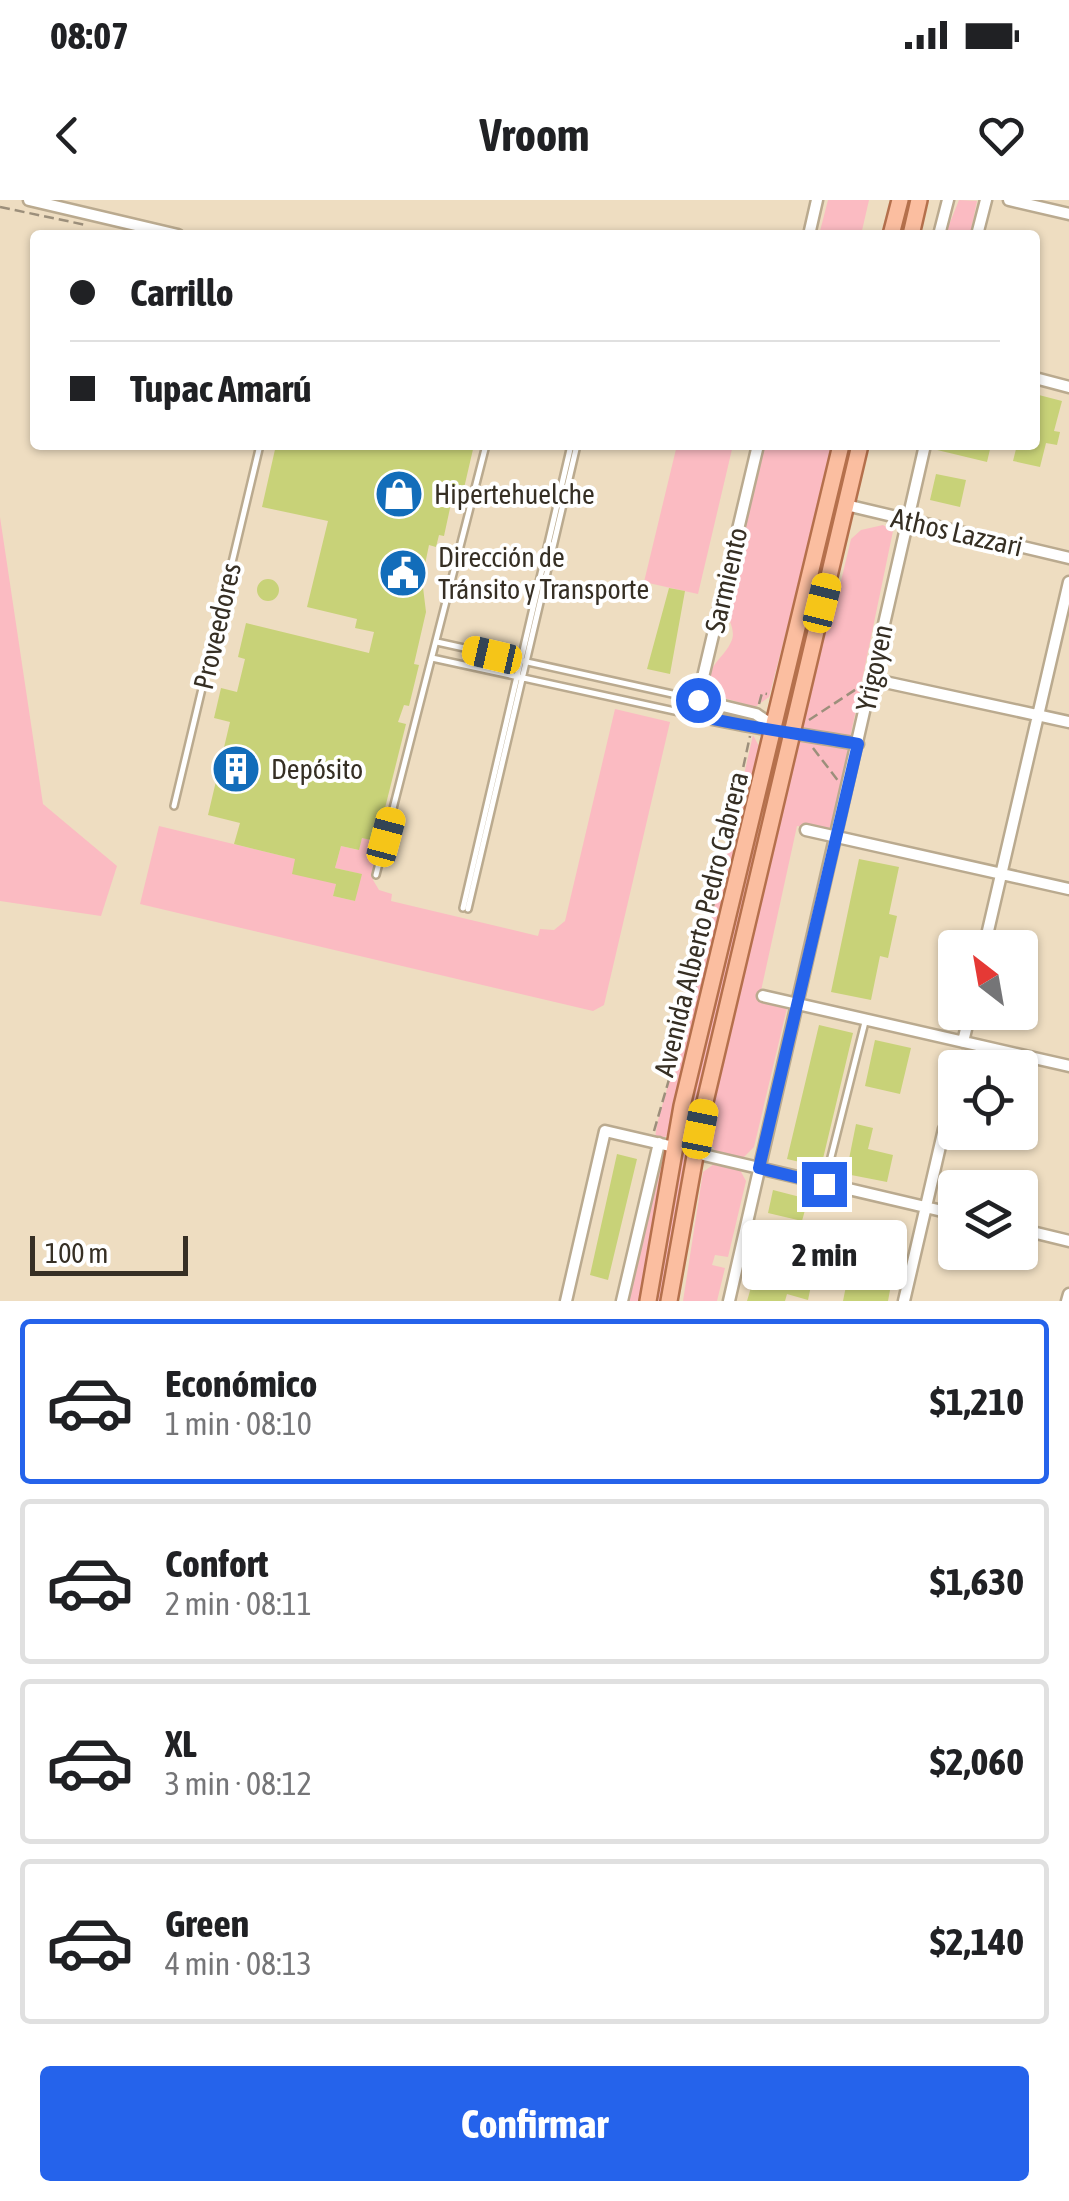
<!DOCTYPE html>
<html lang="es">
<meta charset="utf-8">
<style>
:root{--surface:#fff;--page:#f2f2f2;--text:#202124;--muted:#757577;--line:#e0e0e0;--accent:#2563eb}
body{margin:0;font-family:"Asap Condensed",sans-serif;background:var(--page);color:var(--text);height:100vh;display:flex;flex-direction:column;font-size:38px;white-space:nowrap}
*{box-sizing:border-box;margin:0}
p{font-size:32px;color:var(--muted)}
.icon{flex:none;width:55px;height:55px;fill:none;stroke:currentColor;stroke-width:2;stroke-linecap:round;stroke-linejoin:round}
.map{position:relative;height:1101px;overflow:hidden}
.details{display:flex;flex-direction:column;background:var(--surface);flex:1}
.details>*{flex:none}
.top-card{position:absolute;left:30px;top:30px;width:1010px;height:220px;border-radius:10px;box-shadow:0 2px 8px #0004;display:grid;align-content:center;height:220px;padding:0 40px;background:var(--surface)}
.needle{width:65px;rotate:329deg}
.fabs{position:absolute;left:938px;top:730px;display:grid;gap:20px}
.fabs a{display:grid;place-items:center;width:100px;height:100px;border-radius:10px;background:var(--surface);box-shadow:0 2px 8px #0004;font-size:50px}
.scale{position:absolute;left:30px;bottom:25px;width:158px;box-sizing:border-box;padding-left:10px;border:5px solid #362f24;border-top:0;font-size:28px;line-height:35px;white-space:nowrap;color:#362f24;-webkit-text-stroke:8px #fff;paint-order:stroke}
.end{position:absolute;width:45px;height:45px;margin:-22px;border:12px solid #2563eb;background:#fff;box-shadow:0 0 0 5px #fff}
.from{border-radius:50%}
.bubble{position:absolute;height:70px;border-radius:10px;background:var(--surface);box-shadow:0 2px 8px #0004;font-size:32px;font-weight:700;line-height:70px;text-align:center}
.car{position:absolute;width:30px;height:60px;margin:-30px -15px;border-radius:12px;box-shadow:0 0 8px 2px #0007;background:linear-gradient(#f5c518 24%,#345 0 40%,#f5c518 0 76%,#345 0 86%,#f5c518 0)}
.top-card b{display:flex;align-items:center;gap:35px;height:95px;font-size:38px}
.top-card b+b{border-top:2px solid var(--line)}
.top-card i{width:25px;height:25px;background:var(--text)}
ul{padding:18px 0 0;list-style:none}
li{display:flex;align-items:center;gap:30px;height:165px;margin:0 20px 15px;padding:0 20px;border:5px solid var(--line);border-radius:10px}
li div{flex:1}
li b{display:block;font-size:38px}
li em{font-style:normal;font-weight:700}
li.current{border-color:var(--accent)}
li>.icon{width:90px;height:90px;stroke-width:1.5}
.button{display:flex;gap:20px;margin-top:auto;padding:20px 40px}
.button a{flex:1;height:115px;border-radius:10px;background:var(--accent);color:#fff;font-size:40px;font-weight:700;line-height:115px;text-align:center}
.status{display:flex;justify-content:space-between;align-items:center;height:70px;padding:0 50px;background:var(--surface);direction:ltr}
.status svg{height:28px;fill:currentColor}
header{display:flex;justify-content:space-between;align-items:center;height:130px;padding:0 40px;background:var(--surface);font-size:45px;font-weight:700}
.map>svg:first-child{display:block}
.green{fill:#fbbbc2}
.building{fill:#c8d278}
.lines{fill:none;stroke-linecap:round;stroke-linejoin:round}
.service-casing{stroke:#baaa8f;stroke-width:10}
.minor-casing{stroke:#baaa8f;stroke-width:15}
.primary-casing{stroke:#b5704c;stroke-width:20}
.path{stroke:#9c8f7b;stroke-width:2.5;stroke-dasharray:10 5;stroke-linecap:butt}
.service{stroke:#fff;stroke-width:5}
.minor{stroke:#fff;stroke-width:10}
.primary{stroke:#fbbea0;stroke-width:15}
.route{stroke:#2563eb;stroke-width:12}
.labels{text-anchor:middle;stroke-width:8;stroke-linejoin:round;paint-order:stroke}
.poi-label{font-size:28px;fill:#362f24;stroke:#fff;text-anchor:start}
.street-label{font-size:28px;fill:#362f24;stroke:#fff}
</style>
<div class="status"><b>08:07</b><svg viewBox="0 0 49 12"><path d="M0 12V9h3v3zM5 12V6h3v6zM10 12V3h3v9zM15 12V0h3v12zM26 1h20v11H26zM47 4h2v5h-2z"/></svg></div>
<header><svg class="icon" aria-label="back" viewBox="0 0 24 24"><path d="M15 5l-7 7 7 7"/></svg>Vroom<svg class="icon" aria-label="heart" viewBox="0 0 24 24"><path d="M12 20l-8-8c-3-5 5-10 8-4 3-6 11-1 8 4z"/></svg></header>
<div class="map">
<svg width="1069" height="1101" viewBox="0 0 1069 1101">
<rect width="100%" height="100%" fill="#eeddc1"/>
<path class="green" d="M828 0H869L861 35H819Z
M959 0 977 1 970 35H945Z
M677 245H733L698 394 644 382Z
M764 245H835L769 497 755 507 714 495C702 465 722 462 731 442 737 430 727 420 727 408Z
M848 245 850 272 794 503 786 501Z
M0 317 43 604 117 666 101 716 0 701Z
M883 325 893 331 832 625 826 630 797 626 759 800 787 808 754 947 743 958 716 952 710 942 715 899 821 438 836 402 851 339 861 330Z
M615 509 670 522 604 805 593 811 140 704 159 626 295 659 336 684 333 696 355 701 361 674 335 668 341 646 358 650 362 638 371 640 374 631 383 633 373 680 379 690 392 694 391 701 538 736 540 729 554 730 565 721Z
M753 535 762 552 670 933 662 939 655 937 658 920 694 795Z
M777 541 663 1101H654L689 911Z
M663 951 666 957 641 1101H628Z
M714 964 740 970 746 981 728 1057 715 1055 712 1065 725 1068 717 1101H683L703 972Z"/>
<path class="building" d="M1035 194 1062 201 1054 231 1060 232 1057 245 1046 243 1040 267 1013 261 1017 245H1035Z
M276 245H474L461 301 452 299 444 336 439 335 436 347 429 345 422 379 426 412 414 464 419 465 409 506 404 505 398 522 406 524 379 632 374 631 371 640 362 638 359 650 341 646 335 668 362 674 355 701 333 696 336 684 292 674 295 659 234 644 240 623 208 615 230 522 214 518 221 488 237 492 245 459 238 457 246 423 369 453 374 432 355 428 357 419 307 407 328 321 262 307Z
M934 245H991L987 262 933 249Z
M936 274 966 280 960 307 930 300Z
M257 390a11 11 0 1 1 22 0a11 11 0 1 1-22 0Z
M669 388 685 391 670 474 647 469Z
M859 659 899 667 889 714 897 716 888 758 880 756 871 800 831 792Z
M819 825 853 833 821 967 787 959Z
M875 840 911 848 900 894 865 886Z
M856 924 873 928 868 949 893 955 887 982 846 974Z
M617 954 637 959 608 1080 590 1075Z
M773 990 808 999 802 1021 768 1013Z
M763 1047 807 1058 805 1068 814 1071 808 1100 787 1094 785 1101H747Z
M847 1081 890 1090 888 1101H843Z"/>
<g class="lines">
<g class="service-casing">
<path id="service" d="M437 442 695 499
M432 458 693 515
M174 606 260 245
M376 675 486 245
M463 708 571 245
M468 709 577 245
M825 981 865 822"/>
</g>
<g class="minor-casing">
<path id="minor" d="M29 0 178 35
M1009 0 1069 14
M809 35 817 0
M939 35 948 0
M977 35 986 0
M1035 178 1069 187
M758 245 694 515C749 528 803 534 858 544
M846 305 1069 358
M871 479 1069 522
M698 500 756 514 775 527
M806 630 1069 689
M984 748 1069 382
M763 796 1069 866
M963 842 970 812
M695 953 955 1014
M1020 1029 1069 1041
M566 1101 605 931 674 947
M622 1101 659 943
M729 1101 925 245
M904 1101 944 929
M1067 1101 1069 1094"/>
</g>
<g class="primary-casing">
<path id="primary" d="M891 35 900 0
M911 35 919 0
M648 1101 682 906 841 245
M669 1101 704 906 860 245"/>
</g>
<path class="path" d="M0 7 86 25
M759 504 762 493 767 494
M809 520 861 486
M813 548 839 582
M654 931 695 790 750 536"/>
<use href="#service" class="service"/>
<use href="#minor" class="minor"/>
<use href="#primary" class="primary"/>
</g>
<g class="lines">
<path class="route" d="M698 500 694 515C749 528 803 534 858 544L759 968 824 984"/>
</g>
<defs>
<g id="shop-disc" transform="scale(2.5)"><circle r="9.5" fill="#126dba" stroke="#fff"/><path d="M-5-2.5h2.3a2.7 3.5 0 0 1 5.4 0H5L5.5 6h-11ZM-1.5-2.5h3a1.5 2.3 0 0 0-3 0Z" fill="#fff"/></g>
<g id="civic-disc" transform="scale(2.5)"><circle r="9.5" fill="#126dba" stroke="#fff"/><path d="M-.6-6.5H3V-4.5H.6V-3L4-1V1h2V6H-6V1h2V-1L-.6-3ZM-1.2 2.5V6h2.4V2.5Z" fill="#fff"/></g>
<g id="building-disc" transform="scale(2.5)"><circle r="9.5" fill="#126dba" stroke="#fff"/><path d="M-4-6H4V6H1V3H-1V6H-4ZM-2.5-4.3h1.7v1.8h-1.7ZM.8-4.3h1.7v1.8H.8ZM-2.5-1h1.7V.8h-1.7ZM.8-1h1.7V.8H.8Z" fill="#fff"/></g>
</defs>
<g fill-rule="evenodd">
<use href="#shop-disc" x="399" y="294"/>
<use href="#civic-disc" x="403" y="373"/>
<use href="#building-disc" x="236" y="569"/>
</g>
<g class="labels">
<g class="poi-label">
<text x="434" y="304">Hipertehuelche</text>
<text x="438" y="367">Dirección de<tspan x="438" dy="32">Tránsito y Transporte</tspan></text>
<text x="271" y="579">Depósito</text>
</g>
<g class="street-label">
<text transform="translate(957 332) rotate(13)" y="10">Athos Lazzari</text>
<text transform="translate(726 380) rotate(-77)" y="10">Sarmiento</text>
<text transform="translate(217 426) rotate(-77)" y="10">Proveedores</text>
<text transform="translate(874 468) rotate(-78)" y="10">Yrigoyen</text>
<text transform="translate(701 724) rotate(-76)" y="10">Avenida Alberto Pedro Cabrera</text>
</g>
</g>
</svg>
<div class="fabs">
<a><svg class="needle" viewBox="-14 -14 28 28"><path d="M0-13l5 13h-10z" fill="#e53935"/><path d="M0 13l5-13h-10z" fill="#757577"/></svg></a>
<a><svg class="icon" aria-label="locate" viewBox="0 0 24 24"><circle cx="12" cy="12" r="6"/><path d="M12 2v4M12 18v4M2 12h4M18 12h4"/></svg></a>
<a><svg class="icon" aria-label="layers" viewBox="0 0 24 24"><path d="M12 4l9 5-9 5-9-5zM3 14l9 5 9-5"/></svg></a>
</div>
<div class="scale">100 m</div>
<i class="end from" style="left:698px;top:500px"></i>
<i class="end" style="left:824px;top:984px"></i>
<div class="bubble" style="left:742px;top:1020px;width:165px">2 min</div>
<i class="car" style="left:822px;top:403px;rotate:14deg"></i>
<i class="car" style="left:492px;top:455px;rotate:283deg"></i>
<i class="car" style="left:386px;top:637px;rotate:15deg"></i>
<i class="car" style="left:700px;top:929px;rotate:11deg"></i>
<div class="top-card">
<b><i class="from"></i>Carrillo</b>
<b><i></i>Tupac Amarú</b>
</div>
</div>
<section class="details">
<ul>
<li class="current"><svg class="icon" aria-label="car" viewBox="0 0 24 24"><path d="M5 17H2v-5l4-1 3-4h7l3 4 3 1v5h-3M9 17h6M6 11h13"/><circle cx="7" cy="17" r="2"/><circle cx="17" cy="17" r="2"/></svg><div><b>Económico</b><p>1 min · 08:10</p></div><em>$1,210</em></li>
<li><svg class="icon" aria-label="car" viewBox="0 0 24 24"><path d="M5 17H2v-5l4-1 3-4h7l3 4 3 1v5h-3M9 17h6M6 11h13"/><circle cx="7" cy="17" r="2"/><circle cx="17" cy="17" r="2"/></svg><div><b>Confort</b><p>2 min · 08:11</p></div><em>$1,630</em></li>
<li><svg class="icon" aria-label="car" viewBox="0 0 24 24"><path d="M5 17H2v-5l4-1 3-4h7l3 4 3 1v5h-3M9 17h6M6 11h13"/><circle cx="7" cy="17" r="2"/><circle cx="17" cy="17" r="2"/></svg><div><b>XL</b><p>3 min · 08:12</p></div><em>$2,060</em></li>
<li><svg class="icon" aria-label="car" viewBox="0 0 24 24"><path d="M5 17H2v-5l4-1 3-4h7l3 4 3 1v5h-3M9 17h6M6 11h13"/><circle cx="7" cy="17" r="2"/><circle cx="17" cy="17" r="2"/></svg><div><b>Green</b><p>4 min · 08:13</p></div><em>$2,140</em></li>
</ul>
<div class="button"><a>Confirmar</a></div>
</section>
